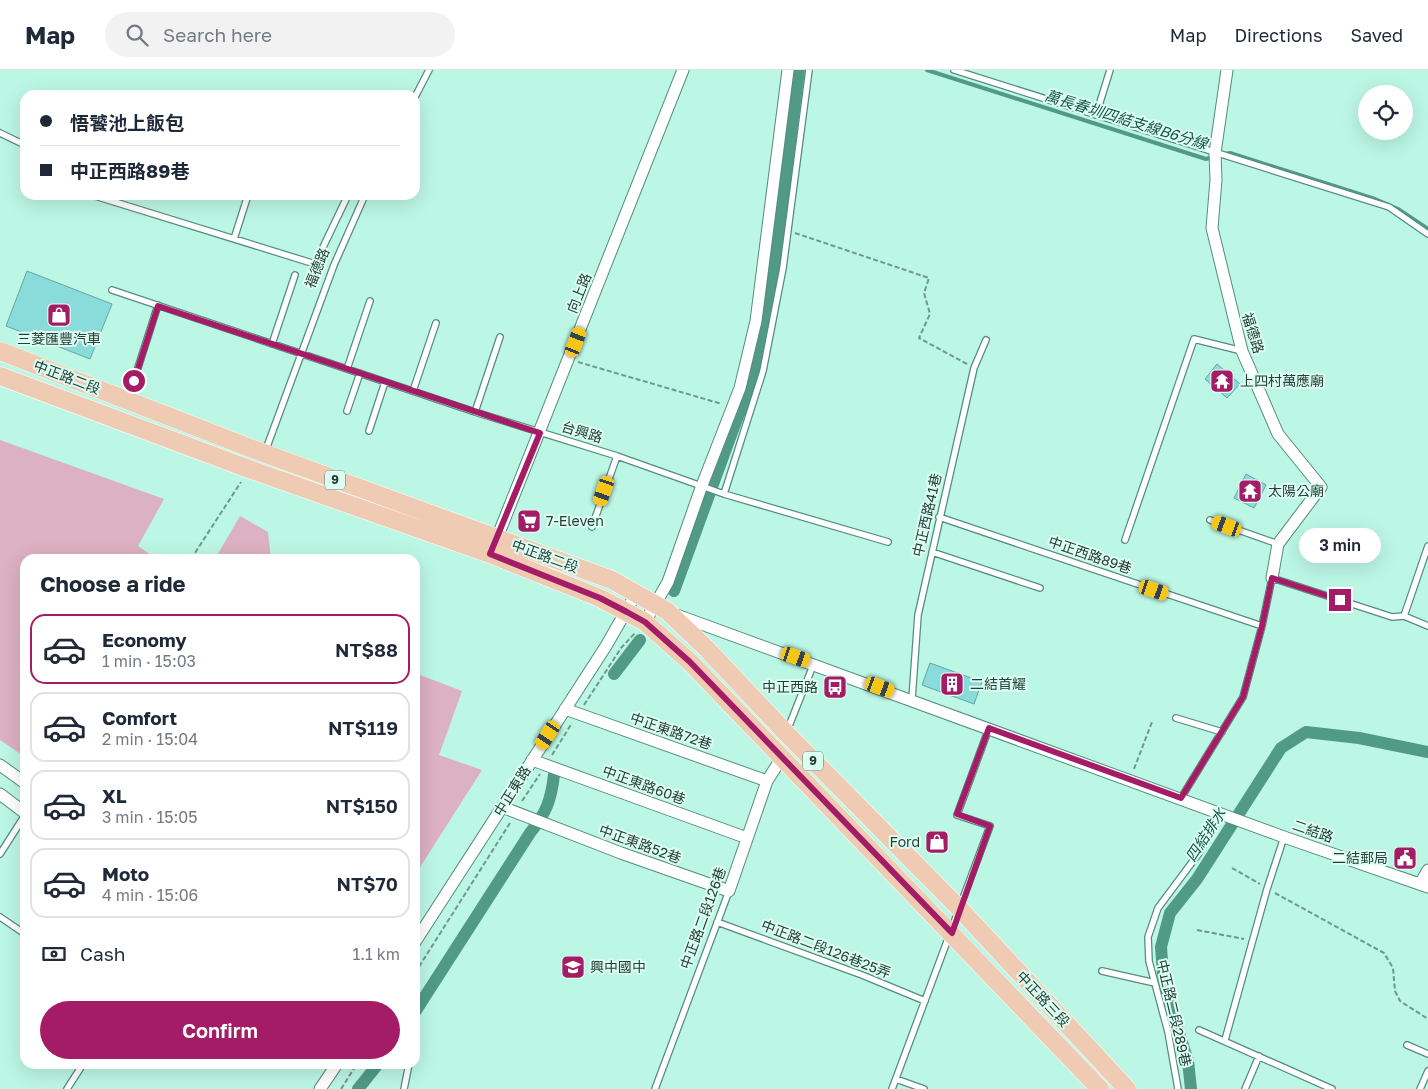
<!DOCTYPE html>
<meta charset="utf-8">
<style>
:root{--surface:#fff;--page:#f2f2f3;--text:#1f2937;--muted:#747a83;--line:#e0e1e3;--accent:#a41c65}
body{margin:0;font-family:"Golos Text","Noto Sans TC",sans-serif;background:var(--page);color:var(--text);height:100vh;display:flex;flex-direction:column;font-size:19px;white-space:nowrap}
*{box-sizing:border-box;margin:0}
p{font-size:16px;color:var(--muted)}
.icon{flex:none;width:28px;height:28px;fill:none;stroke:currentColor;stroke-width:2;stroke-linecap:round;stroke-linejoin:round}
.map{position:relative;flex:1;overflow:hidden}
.sheet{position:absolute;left:20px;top:484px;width:400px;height:515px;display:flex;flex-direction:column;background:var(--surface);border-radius:15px;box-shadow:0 5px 20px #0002}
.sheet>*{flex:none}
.top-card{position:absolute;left:20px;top:20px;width:400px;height:110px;border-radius:15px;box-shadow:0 5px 20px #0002;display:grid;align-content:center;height:110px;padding:0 20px;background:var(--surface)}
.fabs{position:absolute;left:1358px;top:15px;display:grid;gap:10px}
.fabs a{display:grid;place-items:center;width:55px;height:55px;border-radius:50%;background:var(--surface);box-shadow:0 5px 20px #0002;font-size:25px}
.end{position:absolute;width:22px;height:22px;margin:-11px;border:6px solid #a41c65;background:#fff;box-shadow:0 0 0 2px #fff}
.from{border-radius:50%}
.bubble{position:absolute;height:35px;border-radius:18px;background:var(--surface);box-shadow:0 5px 20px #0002;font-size:16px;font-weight:600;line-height:35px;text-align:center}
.car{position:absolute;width:15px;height:30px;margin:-15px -8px;border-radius:6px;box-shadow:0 0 4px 1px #0007;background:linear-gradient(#f5c518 24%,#345 0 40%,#f5c518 0 76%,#345 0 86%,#f5c518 0)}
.top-card b{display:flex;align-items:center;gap:18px;height:48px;font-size:19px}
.top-card b+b{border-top:1px solid var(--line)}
.top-card i{width:12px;height:12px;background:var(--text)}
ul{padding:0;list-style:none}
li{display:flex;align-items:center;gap:15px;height:70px;margin:0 10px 8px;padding:0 10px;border:2px solid var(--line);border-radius:15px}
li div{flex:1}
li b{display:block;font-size:19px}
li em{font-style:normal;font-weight:600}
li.selected{border-color:var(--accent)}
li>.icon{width:45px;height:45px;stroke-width:1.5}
h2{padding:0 20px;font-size:22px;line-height:60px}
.pay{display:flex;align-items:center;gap:12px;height:55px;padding:0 20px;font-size:19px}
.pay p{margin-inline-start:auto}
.primary-button{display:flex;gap:10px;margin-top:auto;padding:10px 20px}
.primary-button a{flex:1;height:58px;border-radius:30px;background:var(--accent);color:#fff;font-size:20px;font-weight:600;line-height:58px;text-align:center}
header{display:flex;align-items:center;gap:30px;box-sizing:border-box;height:70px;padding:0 25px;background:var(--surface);border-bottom:1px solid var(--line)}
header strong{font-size:24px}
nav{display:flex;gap:28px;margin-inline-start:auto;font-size:18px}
.search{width:350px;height:45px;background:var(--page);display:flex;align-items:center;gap:12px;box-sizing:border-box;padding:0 18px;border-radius:28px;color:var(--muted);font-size:19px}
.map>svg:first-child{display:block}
.green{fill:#dcb1c1}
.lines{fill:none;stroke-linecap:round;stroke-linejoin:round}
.stream{stroke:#509a86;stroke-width:4}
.canal{stroke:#509a86;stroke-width:12}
.building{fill:#89dcda;stroke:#67a4a3}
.service-casing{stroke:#558c7d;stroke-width:8}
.minor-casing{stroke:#558c7d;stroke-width:13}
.primary-casing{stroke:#fff;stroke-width:19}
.path{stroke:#70988c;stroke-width:2;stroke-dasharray:5 2.5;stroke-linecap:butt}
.service{stroke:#fff;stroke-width:5.5}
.minor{stroke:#fff;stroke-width:11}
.primary{stroke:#f0cbb3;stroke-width:18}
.route{stroke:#a41c65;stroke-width:6}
.labels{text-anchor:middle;stroke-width:4;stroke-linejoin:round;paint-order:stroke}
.shield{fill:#dbfdf2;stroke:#5d776f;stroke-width:1}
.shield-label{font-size:12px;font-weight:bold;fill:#273e37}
.street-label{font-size:14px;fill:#273e37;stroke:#dbfdf2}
.poi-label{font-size:14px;fill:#273e37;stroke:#dbfdf2;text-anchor:start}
.water-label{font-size:15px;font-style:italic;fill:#185547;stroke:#dbfdf2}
</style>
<header>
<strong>Map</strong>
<div class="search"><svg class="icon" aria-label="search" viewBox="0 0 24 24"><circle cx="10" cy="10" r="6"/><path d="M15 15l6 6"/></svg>Search here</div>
<nav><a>Map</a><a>Directions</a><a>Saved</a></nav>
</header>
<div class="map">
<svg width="1428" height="1019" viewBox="0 0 1428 1019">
<rect width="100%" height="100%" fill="#bcf6e4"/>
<path class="green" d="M0 370 164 429 138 476 157 489H25V687L0 670Z
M240 446 268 462 271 489H215Z
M415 603 462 621 439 685 482 700 415 805Z"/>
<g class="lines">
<path class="stream" d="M927 0 1206 89 1213 87
M1225 84 1230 83 1375 129 1398 139 1428 159
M773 238 803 0
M713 414 716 415 743 344 747 340 763 289"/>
<path class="canal" d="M674 521 747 321 761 272 796 0
M614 604 640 570
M415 942 530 763C546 743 551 731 554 705
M358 1019 378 994
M1191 1019 1188 991 1164 917 1161 877 1170 843 1197 809 1281 678 1306 662 1359 668 1428 682"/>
</g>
<path class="building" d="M27 201 112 234 90 289 6 256Z
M1217 294 1240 314 1227 328 1205 309Z
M1246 404 1266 415 1254 438 1234 428Z
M930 593 982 612 974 634 922 615Z"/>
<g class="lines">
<g class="service-casing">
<path id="service" d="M809 0 783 198 763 301 724 424 888 472
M954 0 1389 137 1428 164
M415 27 429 0
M1096 45 1110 0
M0 63 25 75
M92 125 315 194 348 125
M234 169 248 125
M112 220 475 342 617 386 724 424
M272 274 295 205
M347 299 370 231
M413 321 436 253
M128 329 158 235
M347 341 360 303
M475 342 500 267
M369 361 385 312
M265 382 334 195 365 125
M939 447 1262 556
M1210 450 1278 474
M592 457 617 386
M1125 470 1194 269 1242 281
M932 482 1040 518
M1404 546 1428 556
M912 629 918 545 974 298 986 270
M1176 648 1222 662
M787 661 814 593
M1181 728 1243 627 1262 556 1272 508 1392 547 1404 546 1428 476
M0 784 25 745
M0 847 25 864
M717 852 862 905 925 931
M1102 901 1155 913
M1199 960 1332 1019
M1225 970 1267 819 1284 767
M1407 975 1428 984
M896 1009 924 1019
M67 1019 83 994
M404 1019 409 994
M655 1019 729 821
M892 1019 990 756 957 745 989 658
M1178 1019 1168 962 1149 891 1148 867 1158 838 1199 783 1220 743
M1245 1019 1259 986
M1420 1019 1428 1001"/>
</g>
<g class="minor-casing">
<path id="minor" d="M1227 0 1215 83 1216 110 1212 158 1242 281 1278 364 1321 417 1278 474 1272 508
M495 473 683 0
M674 544 1284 767 1428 817
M645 552 668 512 701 418 740 318 756 251 788 0
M565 639 767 711
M532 690 747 768
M0 695 25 713
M0 724 25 743
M502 737 621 783 729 821 767 711 781 689
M1420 814 1428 800
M415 872 606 576 637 522
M320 1019 337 994"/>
</g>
<g class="primary-casing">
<path id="primary" d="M0 281 258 381 612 510 667 541 707 579 786 663 960 839 1127 1019
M0 306 249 399 490 484 600 528 645 552 690 592 1100 1019"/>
</g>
<path class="path" d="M795 163 929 208 924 223 930 244 919 268 967 294
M578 292 722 334
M191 489 241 412
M584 635 621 578 635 563
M552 685 572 653
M1134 699 1152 652
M522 731 540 704
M1232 798 1260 814
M1275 823 1384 883 1393 898 1395 921 1400 931 1428 949
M1197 860 1244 869
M415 903 510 753
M341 1019 357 994"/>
<use href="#service" class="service"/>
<use href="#minor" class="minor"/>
<use href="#primary" class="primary"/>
</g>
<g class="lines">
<path class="route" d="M134 311 158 236 540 363 490 484 600 528 627 542 645 552 690 592 952 863 990 756 957 744 989 658 1181 728 1243 627 1262 556 1272 508 1340 530"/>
</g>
<defs>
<g id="shop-square" transform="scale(1.25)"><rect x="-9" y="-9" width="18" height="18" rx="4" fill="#a41c65" stroke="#dbfdf2"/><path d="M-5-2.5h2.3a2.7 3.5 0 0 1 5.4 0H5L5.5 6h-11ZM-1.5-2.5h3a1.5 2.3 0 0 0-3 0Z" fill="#fff"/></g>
<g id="temple-square" transform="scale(1.25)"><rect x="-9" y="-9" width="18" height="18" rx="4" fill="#a41c65" stroke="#dbfdf2"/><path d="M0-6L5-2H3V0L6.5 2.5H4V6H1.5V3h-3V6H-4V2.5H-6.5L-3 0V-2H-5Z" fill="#fff"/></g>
<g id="supermarket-square" transform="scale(1.25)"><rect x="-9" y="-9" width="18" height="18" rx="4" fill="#a41c65" stroke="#dbfdf2"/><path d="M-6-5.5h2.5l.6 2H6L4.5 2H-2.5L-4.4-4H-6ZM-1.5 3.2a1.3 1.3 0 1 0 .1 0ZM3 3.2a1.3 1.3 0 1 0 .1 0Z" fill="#fff"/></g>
<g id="building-square" transform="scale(1.25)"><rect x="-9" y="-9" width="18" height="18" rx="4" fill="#a41c65" stroke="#dbfdf2"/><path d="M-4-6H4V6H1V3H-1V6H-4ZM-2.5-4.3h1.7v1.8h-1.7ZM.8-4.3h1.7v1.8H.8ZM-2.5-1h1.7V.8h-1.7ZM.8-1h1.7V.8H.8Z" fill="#fff"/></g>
<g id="bus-square" transform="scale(1.25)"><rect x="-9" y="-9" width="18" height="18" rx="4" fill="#a41c65" stroke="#dbfdf2"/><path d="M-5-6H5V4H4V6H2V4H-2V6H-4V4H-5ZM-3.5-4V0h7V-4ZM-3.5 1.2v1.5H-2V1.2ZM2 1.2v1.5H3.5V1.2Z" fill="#fff"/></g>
<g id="civic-square" transform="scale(1.25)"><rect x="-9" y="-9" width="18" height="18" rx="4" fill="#a41c65" stroke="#dbfdf2"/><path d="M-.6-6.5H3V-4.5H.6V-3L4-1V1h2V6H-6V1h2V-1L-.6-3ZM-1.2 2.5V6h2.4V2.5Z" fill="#fff"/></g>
<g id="school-square" transform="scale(1.25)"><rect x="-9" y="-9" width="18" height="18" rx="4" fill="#a41c65" stroke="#dbfdf2"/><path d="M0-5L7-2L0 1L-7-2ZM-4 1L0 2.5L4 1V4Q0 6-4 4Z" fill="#fff"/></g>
</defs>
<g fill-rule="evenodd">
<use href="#shop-square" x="59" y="245"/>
<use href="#temple-square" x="1222" y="311"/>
<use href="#temple-square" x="1250" y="421"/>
<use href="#supermarket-square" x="529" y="451"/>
<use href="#building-square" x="952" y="614"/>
<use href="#bus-square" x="835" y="617"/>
<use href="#shop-square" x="937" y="772"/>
<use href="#civic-square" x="1405" y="788"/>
<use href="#school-square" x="573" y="897"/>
</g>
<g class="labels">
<g class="shield">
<rect x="325" y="400.5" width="20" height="19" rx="4"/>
<rect x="803" y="681.5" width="20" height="19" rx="4"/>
</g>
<g class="shield-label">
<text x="335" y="414">9</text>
<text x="813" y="695">9</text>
</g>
<g class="street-label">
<text transform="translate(317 198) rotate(-68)" y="5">福德路</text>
<text transform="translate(579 223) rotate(-68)" y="5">向上路</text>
<text transform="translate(1253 263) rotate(73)" y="5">福德路</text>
<text transform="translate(67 307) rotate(21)" y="5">中正路二段</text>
<text transform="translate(582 362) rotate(17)" y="5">台興路</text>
<text transform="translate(927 445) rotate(-77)" y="5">中正西路41巷</text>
<text transform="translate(1090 485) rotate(19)" y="5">中正西路89巷</text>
<text transform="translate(545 486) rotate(20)" y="5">中正路二段</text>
<text transform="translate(671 661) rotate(19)" y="5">中正東路72巷</text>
<text transform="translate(644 715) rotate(20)" y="5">中正東路60巷</text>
<text transform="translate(512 721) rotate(-58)" y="5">中正東路</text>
<text transform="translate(1313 761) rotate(19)" y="5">二結路</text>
<text transform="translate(640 774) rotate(20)" y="5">中正東路52巷</text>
<text transform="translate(703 848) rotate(-70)" y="5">中正路二段126巷</text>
<text transform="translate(826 879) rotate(21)" y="5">中正路二段126巷25弄</text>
<text transform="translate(1043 929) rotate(47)" y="5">中正路三段</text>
<text transform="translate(1174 943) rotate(77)" y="5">中正路二段289巷</text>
</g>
<g class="poi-label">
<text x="59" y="274" text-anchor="middle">三菱匯豐汽車</text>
<text x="1240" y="316">上四村萬應廟</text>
<text x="1268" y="426">太陽公廟</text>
<text x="546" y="456">7-Eleven</text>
<text x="970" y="619">二結首耀</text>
<text x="818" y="622" text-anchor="end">中正西路</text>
<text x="920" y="777" text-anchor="end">Ford</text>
<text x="1388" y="793" text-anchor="end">二結郵局</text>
<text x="590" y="902">興中國中</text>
</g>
<g class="water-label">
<text transform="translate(1126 50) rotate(17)" y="5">萬長春圳四結支線B6分線</text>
<text transform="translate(1206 765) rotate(-57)" y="5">四結排水</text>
</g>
</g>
</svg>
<div class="fabs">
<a><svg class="icon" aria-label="locate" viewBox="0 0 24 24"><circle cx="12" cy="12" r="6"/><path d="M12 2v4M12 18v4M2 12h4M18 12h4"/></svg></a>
</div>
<i class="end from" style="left:134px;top:311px"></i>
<i class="end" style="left:1340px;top:530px"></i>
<div class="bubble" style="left:1299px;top:458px;width:82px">3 min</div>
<i class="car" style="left:576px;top:272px;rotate:21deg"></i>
<i class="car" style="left:604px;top:421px;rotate:199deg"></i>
<i class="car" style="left:1227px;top:456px;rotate:290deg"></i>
<i class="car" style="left:1154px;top:520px;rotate:109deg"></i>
<i class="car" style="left:796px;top:587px;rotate:109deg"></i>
<i class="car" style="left:880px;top:617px;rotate:110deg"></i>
<i class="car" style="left:548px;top:665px;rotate:213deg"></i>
<div class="top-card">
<b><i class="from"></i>悟饕池上飯包</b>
<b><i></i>中正西路89巷</b>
</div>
<section class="sheet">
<h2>Choose a ride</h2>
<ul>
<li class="selected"><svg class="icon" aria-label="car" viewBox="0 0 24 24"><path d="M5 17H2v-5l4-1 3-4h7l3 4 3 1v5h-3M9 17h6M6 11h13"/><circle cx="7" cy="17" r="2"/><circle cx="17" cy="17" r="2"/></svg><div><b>Economy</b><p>1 min · 15:03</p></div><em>NT$88</em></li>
<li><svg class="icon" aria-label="car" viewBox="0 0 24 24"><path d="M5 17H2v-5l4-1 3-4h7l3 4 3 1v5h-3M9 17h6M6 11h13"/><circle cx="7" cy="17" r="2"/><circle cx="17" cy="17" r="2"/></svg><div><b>Comfort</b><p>2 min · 15:04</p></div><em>NT$119</em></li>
<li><svg class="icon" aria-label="car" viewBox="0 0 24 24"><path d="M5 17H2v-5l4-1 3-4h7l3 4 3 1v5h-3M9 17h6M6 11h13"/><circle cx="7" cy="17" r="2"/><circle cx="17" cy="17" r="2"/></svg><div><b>XL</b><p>3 min · 15:05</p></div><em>NT$150</em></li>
<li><svg class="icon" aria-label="car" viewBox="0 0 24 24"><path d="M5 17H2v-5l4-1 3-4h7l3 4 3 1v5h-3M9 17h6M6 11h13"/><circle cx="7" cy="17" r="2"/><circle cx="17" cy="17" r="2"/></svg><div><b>Moto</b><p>4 min · 15:06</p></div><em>NT$70</em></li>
</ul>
<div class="pay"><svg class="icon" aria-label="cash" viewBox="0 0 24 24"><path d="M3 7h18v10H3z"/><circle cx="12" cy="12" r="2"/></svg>Cash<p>1.1 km</p></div>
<div class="primary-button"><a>Confirm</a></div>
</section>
</div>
